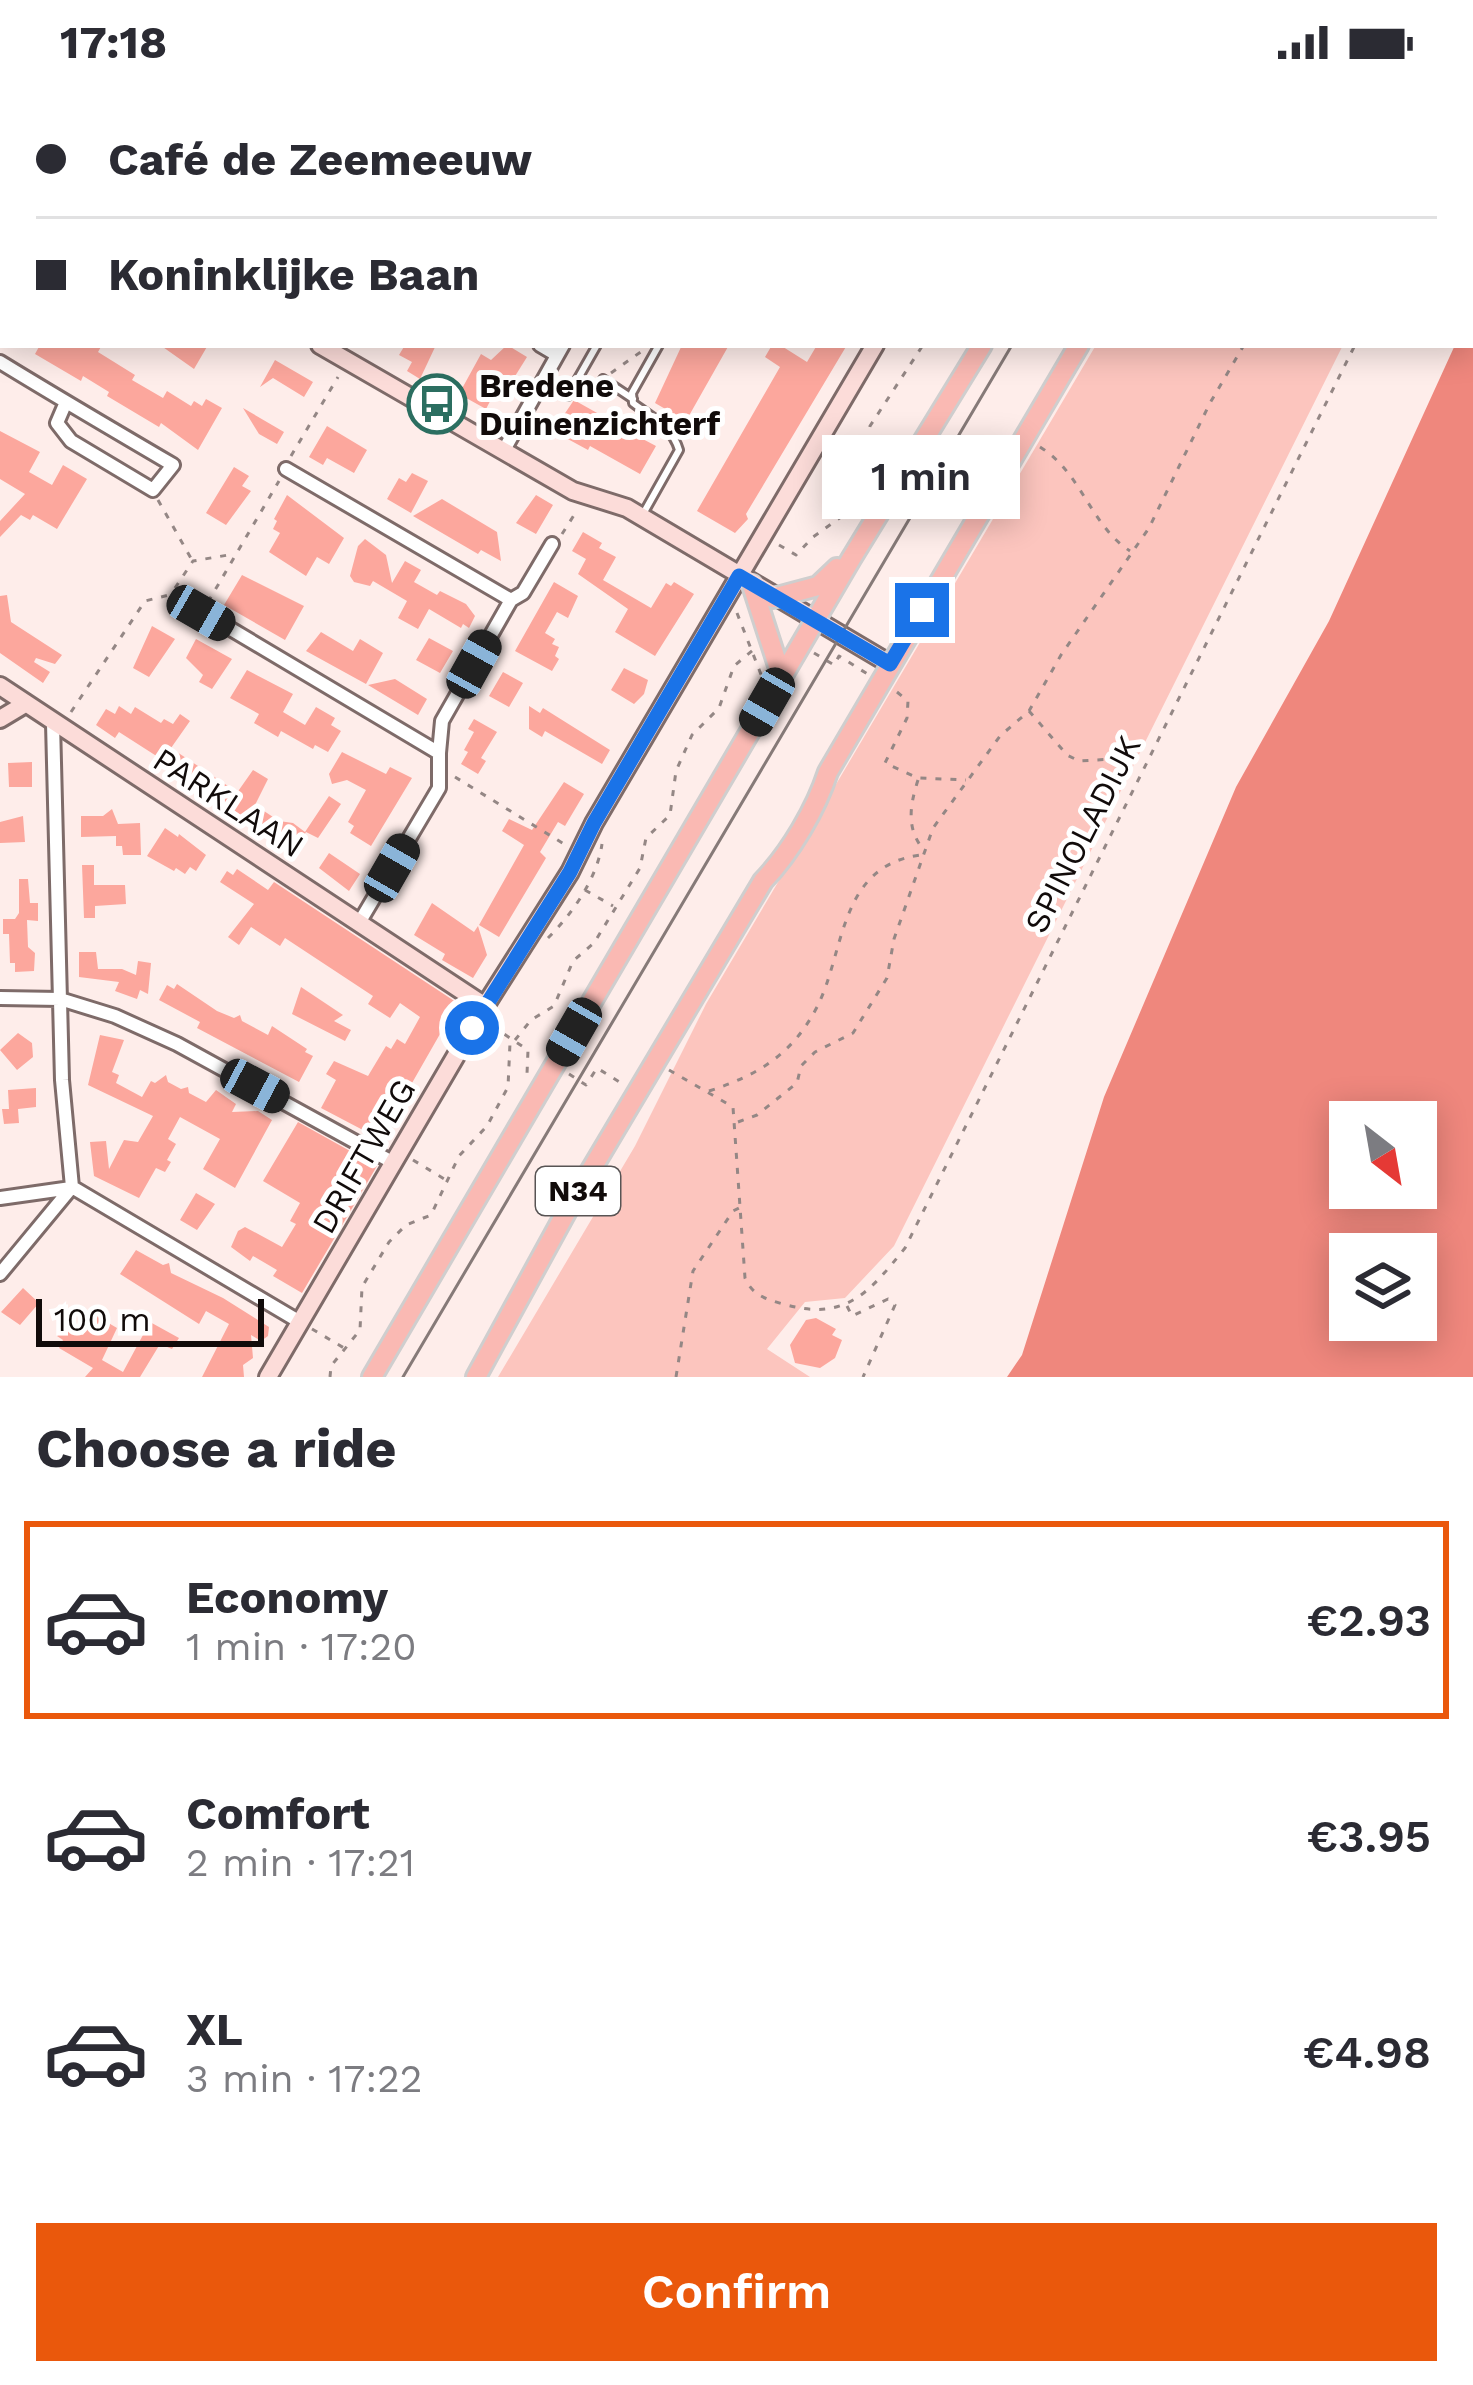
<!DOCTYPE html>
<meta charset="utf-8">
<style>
:root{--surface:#fff;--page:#f2f2f3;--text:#2b2b33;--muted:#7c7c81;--line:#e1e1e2;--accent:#ea580c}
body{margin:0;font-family:"Work Sans",sans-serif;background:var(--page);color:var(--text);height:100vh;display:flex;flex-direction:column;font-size:45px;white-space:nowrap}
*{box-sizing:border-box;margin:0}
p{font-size:39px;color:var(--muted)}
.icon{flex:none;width:66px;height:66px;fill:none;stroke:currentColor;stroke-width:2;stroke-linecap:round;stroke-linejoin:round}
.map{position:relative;height:1293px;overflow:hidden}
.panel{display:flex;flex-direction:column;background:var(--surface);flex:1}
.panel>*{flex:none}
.hud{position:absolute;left:0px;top:0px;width:1473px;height:264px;box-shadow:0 6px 30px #0003;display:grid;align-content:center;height:264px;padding:0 36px;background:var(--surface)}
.needle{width:78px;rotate:149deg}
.buttons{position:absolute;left:1329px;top:1017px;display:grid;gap:24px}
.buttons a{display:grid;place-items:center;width:108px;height:108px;border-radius:0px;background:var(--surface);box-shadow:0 6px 30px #0003;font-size:60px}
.scale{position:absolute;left:36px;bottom:30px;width:228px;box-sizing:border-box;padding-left:12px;border:6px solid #110b0a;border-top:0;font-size:33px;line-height:42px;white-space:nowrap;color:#110b0a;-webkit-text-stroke:9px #fff;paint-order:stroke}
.end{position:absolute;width:54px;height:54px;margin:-27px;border:15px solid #1a73e8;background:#fff;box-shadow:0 0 0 6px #fff}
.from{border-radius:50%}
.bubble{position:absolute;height:84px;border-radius:0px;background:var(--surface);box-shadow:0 6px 30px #0003;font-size:39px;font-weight:600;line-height:84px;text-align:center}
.car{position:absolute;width:36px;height:72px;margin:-36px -18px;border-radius:15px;box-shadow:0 0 9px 3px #0007;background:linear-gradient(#222 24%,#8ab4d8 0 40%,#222 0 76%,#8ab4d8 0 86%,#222 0)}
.hud b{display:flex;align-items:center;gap:42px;height:114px;font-size:45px}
.hud b+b{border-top:3px solid var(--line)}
.hud i{width:30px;height:30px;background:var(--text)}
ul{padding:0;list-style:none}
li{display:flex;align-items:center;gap:36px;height:198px;margin:0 24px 18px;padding:0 12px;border:6px solid transparent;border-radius:0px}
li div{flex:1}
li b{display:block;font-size:45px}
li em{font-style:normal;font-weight:600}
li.current{border-color:var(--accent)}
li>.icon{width:108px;height:108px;stroke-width:1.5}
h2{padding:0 36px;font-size:54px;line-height:144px}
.button{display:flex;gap:24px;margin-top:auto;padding:24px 36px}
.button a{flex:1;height:138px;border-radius:0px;background:var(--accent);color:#fff;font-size:48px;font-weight:600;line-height:138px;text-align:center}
.status{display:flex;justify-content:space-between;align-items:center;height:84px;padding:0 60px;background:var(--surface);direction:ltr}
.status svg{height:33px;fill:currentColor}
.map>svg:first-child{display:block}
.green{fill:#fcc5be}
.water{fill:#ef877d;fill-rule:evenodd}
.building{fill:#fca79d}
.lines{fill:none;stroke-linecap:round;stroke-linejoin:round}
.lane-casing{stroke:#7e6b69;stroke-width:12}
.street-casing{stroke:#7e6b69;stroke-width:18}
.secondary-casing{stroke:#7e6b69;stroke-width:22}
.primary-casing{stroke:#cfcece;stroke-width:24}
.path{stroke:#948785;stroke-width:3;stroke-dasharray:6 9;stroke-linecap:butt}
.lane{stroke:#fff;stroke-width:6}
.street{stroke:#fff;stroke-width:12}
.secondary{stroke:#fcdcd9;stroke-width:16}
.primary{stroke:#fab9b3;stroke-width:18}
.tram{stroke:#867a78;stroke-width:3}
.route{stroke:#1a73e8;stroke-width:15}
.labels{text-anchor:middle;stroke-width:10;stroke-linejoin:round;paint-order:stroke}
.shield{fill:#fff;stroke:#585454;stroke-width:3}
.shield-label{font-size:30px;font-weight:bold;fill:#110b0a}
.poi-label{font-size:33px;font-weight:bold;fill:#110b0a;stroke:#fff;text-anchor:start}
.street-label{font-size:33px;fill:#110b0a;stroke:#fff}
</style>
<div class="status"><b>17:18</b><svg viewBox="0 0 49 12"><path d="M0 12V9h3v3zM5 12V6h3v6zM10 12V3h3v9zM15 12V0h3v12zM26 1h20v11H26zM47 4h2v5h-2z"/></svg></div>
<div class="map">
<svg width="1473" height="1293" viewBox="0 0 1473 1293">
<rect width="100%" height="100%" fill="#feedea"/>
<path class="green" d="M1096 261H1343L894 1162 845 1214 805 1218 767 1265 810 1293H498L635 1062 706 920Z"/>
<path class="water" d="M1473 221V1293H1007L1022 1271 1104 1013 1236 703 1329 537 1455 261H1470ZM1350 1038H1416V1104H1350ZM1350 1170H1416V1236H1350Z"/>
<path class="building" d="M40 261H102L98 268 135 291 132 296 163 314 167 307 191 322 194 317 202 322 206 315 222 324 198 366 161 339 159 343 107 312 109 308 83 292 81 297 35 270Z
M160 261H208L194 285Z
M405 261H436L420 295 407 287 412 278 399 271Z
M507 261 527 273 512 297 503 292 486 325 459 310 481 270 491 276Z
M682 261H729L686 337 655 319Z
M772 261H780L807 278 817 261H847L746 430 748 435 735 449 697 427 780 283 765 273Z
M275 276 313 298 304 313 273 294 260 303Z
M574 316 606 334 609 328 636 343 639 353 656 362 640 390 590 362 588 366 553 347Z
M243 324 284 348 277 360 259 350Z
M327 342 367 366 354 389 327 374 323 381 309 373Z
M0 347 40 368 29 388 52 401 63 381 87 395 57 445 33 431 30 436 21 431 0 453V437L25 410 0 395Z
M234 383 249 392 242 402 251 407 226 441 206 429Z
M412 389 428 397 411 429 387 415 399 394 406 398Z
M287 411 344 454 329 480 317 473 306 492 269 468 280 449 273 445 277 437 274 435Z
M536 411 553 421 536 450 516 439Z
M442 415 497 448 501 477 481 466 478 470 413 432Z
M583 448 602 459 599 464 616 473 603 496 651 524 666 499 671 502 674 498 694 510 655 572 615 548 628 525 578 490 586 475 572 467Z
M365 455 386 471 392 499 405 477 421 486 414 498 437 511 440 507 466 520 475 532 469 544 463 540 461 544 429 525 418 545 398 534 407 517 373 497 370 502 354 498 350 492 358 462Z
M242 491 304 522 285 556 224 521Z
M554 498 578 512 568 534 557 528 545 549 555 555 552 560 559 563 555 572 559 575 552 587 515 567Z
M7 511 11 538 62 571 55 580 36 574 34 578 50 588 43 599 0 569V512Z
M152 542 175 555 149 593 133 584Z
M321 548 353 567 360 555 383 569 366 600 306 567Z
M429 554 453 567 440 589 416 576Z
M196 555 232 575 212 605 199 598 203 591 186 574Z
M624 584 648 596 644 610 634 620 611 606Z
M247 586 293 610 283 628 305 641 316 623 335 634 331 641 341 647 328 668 315 661 313 665 281 647 278 653 254 639 259 630 230 614Z
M503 588 523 599 509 623 489 612Z
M395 595 427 615 418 631 368 601Z
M119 622 131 630 135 623 161 639 164 635 173 640 180 630 190 637 171 664 234 706V713L253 686 268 695 255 721 279 737 293 739 305 748 329 712 341 720 318 754 306 748 294 768 158 673 119 648 115 654 96 641 106 625 115 630Z
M529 622 540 629 543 624 610 666 602 680 545 647 542 653 529 645Z
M474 635 497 648 481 674 486 677 478 690 461 680 468 668 464 666 474 648 468 645Z
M342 668 386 690 390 683 412 694 371 762 350 749 354 742 348 738 366 706 347 696 332 700 329 690Z
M32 678V703H9L8 679Z
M564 698 584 710 565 742 558 738 540 768 546 774 499 853 479 841 524 761 502 747 509 735 532 746Z
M112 725 118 740 140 739 141 771H123L122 762H116V752L81 753V732H103Z
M23 732 25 758 0 759V738Z
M165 744 178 753 179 750 206 771 196 787 190 783 185 790 176 784 174 787 147 772Z
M329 769 360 790 349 807 319 784Z
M82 781H94V801H125L126 820 95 822V834H84Z
M237 785 268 806 274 798 468 926 450 957 440 950 380 1055 321 1024 336 996 326 990 334 977 368 992 386 962 391 965 397 955 405 960 420 933 400 919 390 934 368 920 373 912 285 854 280 862 251 843 239 861 228 853 254 820 220 798 227 787 233 791Z
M19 795H28L30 819H38V837L27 836 28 863 35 869 34 887 15 888V879H10L9 850H3V835H15L19 829Z
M432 819 474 848 478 842 487 871 473 894 442 876 445 870 414 851Z
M79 868H96L98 885H122L136 891 138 877 151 879 148 910 140 906 137 915 115 907 119 898 79 893Z
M177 900 217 927 234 934 240 931 242 937 268 951 272 942 307 965 305 968 313 972 299 998 197 944 200 938 159 916 167 901 174 905Z
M301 903 343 931 334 937 351 946 345 957 292 930Z
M18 949 32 959 33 973 17 986 0 966Z
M100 951 124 956 112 988 119 991 116 999 142 1013 151 997 155 999 166 991 168 998 181 1005 188 1003 189 1009 206 1018 216 1006 236 1020 232 1028 258 1027 272 1036 235 1104 203 1085 220 1055 180 1033 168 1055 176 1060 167 1076 171 1078 165 1088 156 1084 139 1114 94 1092 90 1058 106 1057 109 1085 124 1056 138 1058 153 1032 88 1001Z
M36 1004V1023L18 1025 19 1039 4 1040 2 1025H9L8 1006Z
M298 1038 377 1082 302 1209 273 1192 277 1186 253 1172 250 1177 231 1163 238 1147 245 1143 282 1163 296 1140 290 1137 300 1119 263 1097Z
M196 1109 215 1120 197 1146 180 1136Z
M136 1166 163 1181 169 1179 171 1189 223 1214 269 1243 268 1252 261 1257 251 1251 253 1274 243 1281 244 1293H202L229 1240 206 1227 199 1240 120 1190Z
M23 1204 39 1219 20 1241 1 1228Z
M95 1231 117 1244 102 1276 123 1288 150 1238 179 1254 172 1265 160 1260 140 1293H85L93 1284 59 1264 63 1256 57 1252 67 1243 83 1251Z
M816 1234 836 1245 832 1251 842 1256 835 1274 820 1284 795 1279 790 1261 806 1236Z"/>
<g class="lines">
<g class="lane-casing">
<path id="lane" d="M603 295 633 315
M568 312 597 261
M643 430 679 366C672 342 651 333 633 319L632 309 659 261"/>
</g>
<g class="street-casing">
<path id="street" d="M414 0 416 3
M763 0 765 3
M108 3 110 0
M540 261 557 271
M0 278C57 313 115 347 173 381L153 406 71 357 57 339 66 318
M504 366 563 261
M286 385 511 516 442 637 439 669
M182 516 439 669V704L359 839
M511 516 523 509 552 460
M53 639 62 996 72 1103
M0 914 60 915 115 932 177 960 392 1078
M72 1103 300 1238
M0 1114 71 1104
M0 1190 72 1103"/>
</g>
<g class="secondary-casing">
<path id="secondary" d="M1027 3 1029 0
M0 78 3 79
M320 261 573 407 627 424 890 580
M0 602 485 922
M0 635 25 620
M268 1293 485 922 570 788 594 739 875 261"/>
</g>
<g class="primary-casing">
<path id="primary" d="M1135 3 1136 0
M1232 3 1233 0
M752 501 782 594
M773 514 818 502 837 484
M372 1293 851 475 982 261
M476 1293 569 1123 763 797C790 769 816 725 828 688L1079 261"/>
</g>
<path class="path" d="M297 0 298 3
M575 3 577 0
M1046 3 1048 0
M1079 3 1081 0
M1368 3 1370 0
M1470 34 1473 28
M611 289 642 267
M1040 363C1082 389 1090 441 1130 467
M291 372 338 293
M158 416 192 476
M562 450 576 428
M779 461 796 471 813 453 848 428 851 380 867 366 870 342 923 261
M175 504 193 477 234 470
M208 518 279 397
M737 529 762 593
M814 569 834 581 839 572 869 591
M897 608 908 617 907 634 885 679 918 694 966 696
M1029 627 1067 671 1079 677 1112 675 1139 687
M71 628 145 517 169 511
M455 693 564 760
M918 696C910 721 906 744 923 765
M585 806 613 822
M548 854C572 830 597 795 602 760
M492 942 528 966 527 990
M515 956 531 936 554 922 573 877 594 859 640 784 646 754 670 731 676 687 692 651 719 624 734 582 753 566
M669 986 733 1023 745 1194C752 1211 766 1215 783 1220 845 1238 869 1209 905 1164L1355 261
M569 990 586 1001 597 984 621 999
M709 1007C758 991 792 971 817 923 845 869 838 782 920 771
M738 1038 757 1031 797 999 801 982 815 968 853 949 887 894 894 855 933 744 1000 652 1029 627 1061 571 1149 444 1210 319 1244 261
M413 1076 446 1096
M847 1222 852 1232 888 1215 895 1221 863 1293
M312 1245 344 1264
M330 1293 331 1282 360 1246 362 1203 389 1158 406 1141 431 1131 459 1072 487 1042 508 1003 510 959
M676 1293 693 1187 733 1127 741 1123"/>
<use href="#lane" class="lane"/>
<use href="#street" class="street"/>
<use href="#secondary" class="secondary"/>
<use href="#primary" class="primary"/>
<path class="tram" d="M1164 3 1166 0
M403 1293 1012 261"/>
</g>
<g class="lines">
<path class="route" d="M472 944 570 788 594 739 739 492 890 580 922 526"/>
</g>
<defs>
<g id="bus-ring" transform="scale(3)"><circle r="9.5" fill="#fff" stroke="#2b6e60" stroke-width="1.5"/><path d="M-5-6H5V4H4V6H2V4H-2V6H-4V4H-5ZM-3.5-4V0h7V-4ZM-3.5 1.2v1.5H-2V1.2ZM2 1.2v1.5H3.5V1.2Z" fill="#2b6e60"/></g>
</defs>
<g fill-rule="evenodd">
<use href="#bus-ring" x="437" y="320"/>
</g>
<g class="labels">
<rect class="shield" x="536" y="1083" width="84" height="48" rx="9"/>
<g class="shield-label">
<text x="578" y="1117">N34</text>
</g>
<g class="poi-label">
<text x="479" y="313">Bredene<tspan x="479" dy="38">Duinenzichterf</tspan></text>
</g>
<g class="street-label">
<text transform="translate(229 718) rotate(33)" y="12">PARKLAAN</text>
<text transform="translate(1082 750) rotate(-63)" y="12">SPINOLADIJK</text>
<text transform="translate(363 1072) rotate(-60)" y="12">DRIFTWEG</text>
</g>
</g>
</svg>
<div class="buttons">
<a><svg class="needle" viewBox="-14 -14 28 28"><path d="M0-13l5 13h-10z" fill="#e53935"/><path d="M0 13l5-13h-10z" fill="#7c7c81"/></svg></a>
<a><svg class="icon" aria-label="layers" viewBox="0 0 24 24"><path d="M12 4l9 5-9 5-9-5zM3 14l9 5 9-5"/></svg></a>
</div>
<div class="scale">100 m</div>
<i class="end from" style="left:472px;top:944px"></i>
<i class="end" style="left:922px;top:526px"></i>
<div class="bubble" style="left:822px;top:351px;width:198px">1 min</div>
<i class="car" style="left:201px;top:529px;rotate:120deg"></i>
<i class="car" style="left:474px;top:580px;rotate:29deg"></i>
<i class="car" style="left:767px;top:618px;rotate:210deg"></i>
<i class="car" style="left:392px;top:784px;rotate:30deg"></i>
<i class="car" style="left:574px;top:948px;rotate:210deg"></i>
<i class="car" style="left:255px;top:1002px;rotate:118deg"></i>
<div class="hud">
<b><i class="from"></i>Café de Zeemeeuw</b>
<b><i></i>Koninklijke Baan</b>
</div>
</div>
<section class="panel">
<h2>Choose a ride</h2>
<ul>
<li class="current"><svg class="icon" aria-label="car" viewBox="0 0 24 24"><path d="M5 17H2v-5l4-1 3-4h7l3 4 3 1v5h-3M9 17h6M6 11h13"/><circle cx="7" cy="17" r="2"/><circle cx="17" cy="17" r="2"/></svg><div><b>Economy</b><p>1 min · 17:20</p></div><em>€2.93</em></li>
<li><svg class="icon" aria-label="car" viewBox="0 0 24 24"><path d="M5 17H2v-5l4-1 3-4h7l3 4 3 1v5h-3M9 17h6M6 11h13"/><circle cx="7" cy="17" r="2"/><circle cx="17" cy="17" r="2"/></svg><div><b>Comfort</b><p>2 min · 17:21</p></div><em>€3.95</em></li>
<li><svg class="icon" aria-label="car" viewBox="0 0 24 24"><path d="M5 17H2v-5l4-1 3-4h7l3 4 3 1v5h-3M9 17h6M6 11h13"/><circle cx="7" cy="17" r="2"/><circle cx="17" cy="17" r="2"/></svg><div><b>XL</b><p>3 min · 17:22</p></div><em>€4.98</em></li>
</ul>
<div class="button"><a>Confirm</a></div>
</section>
